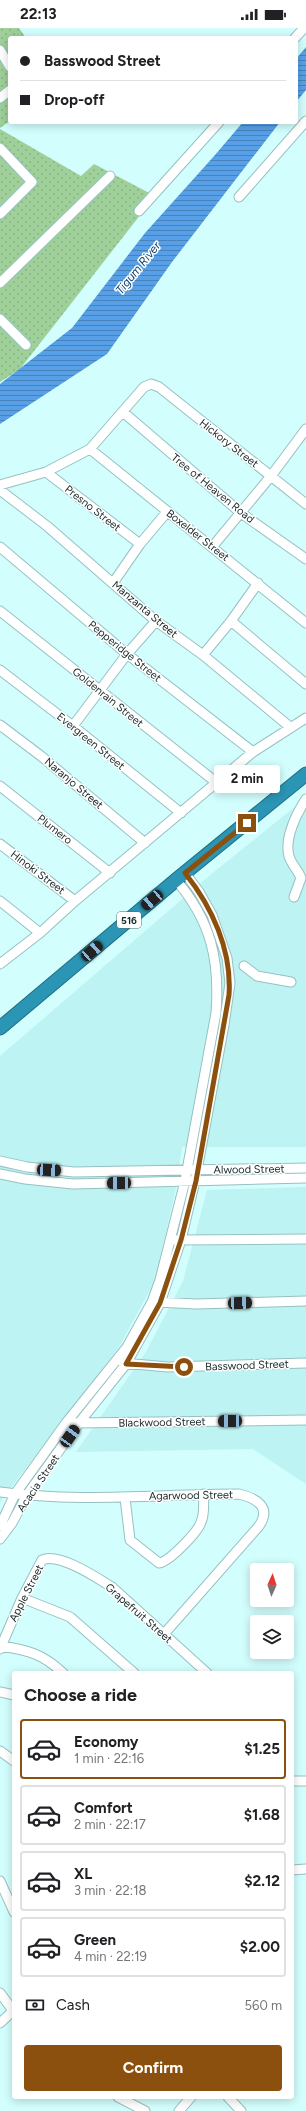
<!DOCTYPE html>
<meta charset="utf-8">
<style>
:root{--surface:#fff;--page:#f6f6f6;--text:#202124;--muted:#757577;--line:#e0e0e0;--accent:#8c500e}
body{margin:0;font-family:Figtree,sans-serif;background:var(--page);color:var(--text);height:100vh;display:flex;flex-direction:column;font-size:15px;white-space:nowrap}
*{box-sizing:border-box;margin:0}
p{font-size:13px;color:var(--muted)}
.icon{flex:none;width:22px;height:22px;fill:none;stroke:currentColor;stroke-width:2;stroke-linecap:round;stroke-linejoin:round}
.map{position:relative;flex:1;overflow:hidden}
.details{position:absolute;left:12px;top:1643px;width:282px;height:428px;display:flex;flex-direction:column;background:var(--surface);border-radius:4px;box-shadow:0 2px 10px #0003}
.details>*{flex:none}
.guide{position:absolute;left:8px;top:8px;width:290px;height:88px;border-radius:4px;box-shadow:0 2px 10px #0003;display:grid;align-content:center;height:88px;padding:0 12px;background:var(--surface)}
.needle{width:26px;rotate:3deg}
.fabs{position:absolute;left:250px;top:1535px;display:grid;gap:8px}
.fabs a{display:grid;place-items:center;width:44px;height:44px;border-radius:4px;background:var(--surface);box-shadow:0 2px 10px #0003;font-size:20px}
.end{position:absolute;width:18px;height:18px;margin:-9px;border:5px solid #8c500e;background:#fff;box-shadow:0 0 0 2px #fff}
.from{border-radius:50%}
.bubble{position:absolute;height:28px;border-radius:4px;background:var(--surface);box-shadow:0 2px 10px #0003;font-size:13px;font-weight:700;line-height:28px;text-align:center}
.car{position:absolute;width:12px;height:24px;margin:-12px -6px;border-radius:5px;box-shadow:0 0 3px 1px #0007;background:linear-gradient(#222 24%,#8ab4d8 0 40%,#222 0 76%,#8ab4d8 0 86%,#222 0)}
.guide b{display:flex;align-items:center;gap:14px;height:38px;font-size:15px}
.guide b+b{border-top:1px solid var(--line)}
.guide i{width:10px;height:10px;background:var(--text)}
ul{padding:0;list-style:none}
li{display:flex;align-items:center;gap:12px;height:60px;margin:0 8px 6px;padding:0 4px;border:2px solid var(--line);border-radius:4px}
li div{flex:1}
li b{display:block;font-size:15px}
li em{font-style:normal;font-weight:700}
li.active{border-color:var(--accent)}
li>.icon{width:36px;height:36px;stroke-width:1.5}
h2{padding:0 12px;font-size:18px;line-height:48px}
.pay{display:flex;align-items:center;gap:10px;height:44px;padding:0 12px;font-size:15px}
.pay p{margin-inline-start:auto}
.action{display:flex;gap:8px;margin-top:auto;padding:8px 12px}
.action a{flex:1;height:46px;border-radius:4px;background:var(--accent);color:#fff;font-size:16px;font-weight:700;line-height:46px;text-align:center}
.status{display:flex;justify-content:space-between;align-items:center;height:28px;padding:0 20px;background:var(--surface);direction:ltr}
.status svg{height:11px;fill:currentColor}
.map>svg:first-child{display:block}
.built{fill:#bdf3f2}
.grass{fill:url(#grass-dots)}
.water{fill:url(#water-rules)}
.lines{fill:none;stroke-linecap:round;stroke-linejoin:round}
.minor-casing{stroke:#97c1c1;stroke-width:11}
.highway-casing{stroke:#236e83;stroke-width:15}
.minor{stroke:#fff;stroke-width:9}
.highway{stroke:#2a95b4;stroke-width:13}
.route{stroke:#8c500e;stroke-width:5}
.labels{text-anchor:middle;stroke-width:3;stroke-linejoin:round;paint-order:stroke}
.shield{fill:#fff;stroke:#5c6868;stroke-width:1}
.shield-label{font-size:10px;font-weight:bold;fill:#162727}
.street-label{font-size:11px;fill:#162727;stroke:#fff}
.water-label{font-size:12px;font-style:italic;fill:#0b416f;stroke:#fff}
</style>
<div class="status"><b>22:13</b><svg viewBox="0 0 49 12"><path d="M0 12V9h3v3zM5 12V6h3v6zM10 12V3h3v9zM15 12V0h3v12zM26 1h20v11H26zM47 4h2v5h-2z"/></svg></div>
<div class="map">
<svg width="306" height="2083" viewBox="0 0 306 2083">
<defs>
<pattern id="grass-dots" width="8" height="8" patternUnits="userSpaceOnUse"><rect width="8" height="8" fill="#9fd099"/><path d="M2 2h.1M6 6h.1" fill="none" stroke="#88b384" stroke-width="1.8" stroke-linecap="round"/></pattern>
<pattern id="water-rules" width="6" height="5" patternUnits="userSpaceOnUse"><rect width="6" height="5" fill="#57a0e7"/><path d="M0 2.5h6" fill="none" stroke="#4782bb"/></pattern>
</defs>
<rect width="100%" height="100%" fill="#d2fefd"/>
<path class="built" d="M306 770V1119H182L176 1160 155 1253 119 1319 0 1474V1028L209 848Z
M306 1159V1456L253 1421 76 1424 146 1324 183 1253 207 1162Z"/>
<path class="grass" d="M0 0H19L26 10H10V93L0 100Z
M0 101 81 148 94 136 155 168 20 341 0 354Z"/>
<path class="water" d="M306 19V62L296 74V31Z
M243 94H280L172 234 107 326 0 396V356L72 300 145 205 215 127Z"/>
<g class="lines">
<g class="minor-casing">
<path id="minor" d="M295 10 304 0
M0 22 10 39
M0 70 10 62
M0 120 32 154 0 186
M239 169 306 93
M139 183 219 94
M0 255 110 148
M0 291 26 317
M123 384 241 485 306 531
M90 421 306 595
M46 444 140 516
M0 457 46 444 90 421 144 359 151 356 159 359 306 476
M0 462 47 498 156 593 203 627 290 699
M213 518 271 448 306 401
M0 519 127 626 253 724
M113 555 140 516 167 484
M0 583 217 755
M231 593 306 656
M203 627 231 593 258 555
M0 642 73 698 181 785
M0 697 41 728 145 815
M73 698 127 626 156 593
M0 758 110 845
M0 816 75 873
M294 869 301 850C298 842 291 836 289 828 284 810 297 785 306 771
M0 873 40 905
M0 936 40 905 75 873 253 724 306 690
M244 938 257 948 291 954
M0 1133 27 1139 74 1144 306 1140
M0 1146 25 1151 73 1156 306 1150
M175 1212 306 1211
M156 1274 196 1276 306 1273
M123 1335 168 1339 306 1335
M75 1395 306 1392
M0 1464C79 1475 159 1466 239 1466 256 1470 272 1479 259 1498L164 1606
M125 1470 130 1512 159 1535C169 1534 198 1504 201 1494 205 1486 203 1475 204 1466
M0 1498 15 1466 66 1395 127 1319 152 1274 160 1252 185 1153 216 985C220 932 211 893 176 852
M0 1511 12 1495 27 1467 79 1395 126 1336 160 1275 181 1212 195 1153 224 997 230 955 227 930 212 887 199 864 185 845
M22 1570 70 1589 134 1645
M1 1618C28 1622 43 1626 63 1645
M0 1621 22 1570 42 1532C59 1524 97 1550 112 1559L207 1645
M0 1664 14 1667
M0 1723 14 1733
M292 1753H306
M292 1842 306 1841
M0 1853 14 1884
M0 1965 14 1984
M0 1995 13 1983
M118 2069 145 2083
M228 2069 241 2083
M179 2083 191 2069"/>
</g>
<g class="highway-casing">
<path id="highway" d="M0 1000 176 852 306 746"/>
</g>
<use href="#minor" class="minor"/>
<use href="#highway" class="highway"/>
</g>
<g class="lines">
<path class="route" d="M184 1339 126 1336 160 1275 181 1212 196 1153 229 967C232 922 212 879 185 845L247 795"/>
</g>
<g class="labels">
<rect class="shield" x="117" y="884" width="24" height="16" rx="3"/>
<g class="shield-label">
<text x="129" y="896">516</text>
</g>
<g class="street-label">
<text transform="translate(229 415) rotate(38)" y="4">Hickory Street</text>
<text transform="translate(213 460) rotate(39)" y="4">Tree of Heaven Road</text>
<text transform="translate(93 480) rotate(38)" y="4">Presno Street</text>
<text transform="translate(198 507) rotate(38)" y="4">Boxelder Street</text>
<text transform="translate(145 581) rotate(40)" y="4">Manzanta Street</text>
<text transform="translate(125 623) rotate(39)" y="4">Pepperidge Street</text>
<text transform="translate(108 669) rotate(39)" y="4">Goldenrain Street</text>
<text transform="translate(91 713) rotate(39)" y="4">Evergreen Street</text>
<text transform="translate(74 755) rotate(40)" y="4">Naranjo Street</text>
<text transform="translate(55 801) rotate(38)" y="4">Plumero</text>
<text transform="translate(38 844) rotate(37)" y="4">Hinoki Street</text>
<text transform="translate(249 1141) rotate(-1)" y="4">Alwood Street</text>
<text transform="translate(247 1337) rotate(-2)" y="4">Basswood Street</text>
<text transform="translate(162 1394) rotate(-1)" y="4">Blackwood Street</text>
<text transform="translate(38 1455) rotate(-56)" y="4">Acacia Street</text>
<text transform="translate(191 1467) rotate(-1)" y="4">Agarwood Street</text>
<text transform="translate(26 1565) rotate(-63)" y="4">Apple Street</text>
<text transform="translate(139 1585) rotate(41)" y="4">Grapefruit Street</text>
</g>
<g class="water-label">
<text transform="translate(138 240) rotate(-51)" y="4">Tigum River</text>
</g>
</g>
</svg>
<div class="fabs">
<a><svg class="needle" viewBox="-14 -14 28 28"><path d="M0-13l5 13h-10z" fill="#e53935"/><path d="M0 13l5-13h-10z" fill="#757577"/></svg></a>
<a><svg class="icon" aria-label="layers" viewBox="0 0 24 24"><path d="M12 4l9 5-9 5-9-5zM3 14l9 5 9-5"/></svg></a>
</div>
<i class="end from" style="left:184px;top:1339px"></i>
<i class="end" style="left:247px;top:795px"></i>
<div class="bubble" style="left:214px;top:737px;width:66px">2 min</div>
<i class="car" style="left:152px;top:872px;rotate:230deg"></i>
<i class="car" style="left:92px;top:923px;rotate:49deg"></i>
<i class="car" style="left:49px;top:1142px;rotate:93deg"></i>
<i class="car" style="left:119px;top:1155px;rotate:269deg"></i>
<i class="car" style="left:240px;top:1275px;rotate:88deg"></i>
<i class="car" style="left:230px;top:1393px;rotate:269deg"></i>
<i class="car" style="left:70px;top:1408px;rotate:35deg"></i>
<div class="guide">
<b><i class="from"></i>Basswood Street</b>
<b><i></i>Drop-off</b>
</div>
<section class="details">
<h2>Choose a ride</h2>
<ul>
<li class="active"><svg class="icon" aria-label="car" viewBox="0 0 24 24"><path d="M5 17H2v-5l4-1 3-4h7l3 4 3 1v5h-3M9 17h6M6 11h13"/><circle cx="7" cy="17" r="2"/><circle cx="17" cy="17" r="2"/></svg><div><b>Economy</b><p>1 min · 22:16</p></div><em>$1.25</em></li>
<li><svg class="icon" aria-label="car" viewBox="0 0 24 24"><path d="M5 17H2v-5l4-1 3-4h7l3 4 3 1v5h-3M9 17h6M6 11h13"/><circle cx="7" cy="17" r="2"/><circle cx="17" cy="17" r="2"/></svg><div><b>Comfort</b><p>2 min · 22:17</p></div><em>$1.68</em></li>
<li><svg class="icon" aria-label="car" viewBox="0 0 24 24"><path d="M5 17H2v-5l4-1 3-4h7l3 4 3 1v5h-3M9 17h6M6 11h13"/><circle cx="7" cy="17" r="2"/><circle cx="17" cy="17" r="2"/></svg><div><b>XL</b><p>3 min · 22:18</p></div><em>$2.12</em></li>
<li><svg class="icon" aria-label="car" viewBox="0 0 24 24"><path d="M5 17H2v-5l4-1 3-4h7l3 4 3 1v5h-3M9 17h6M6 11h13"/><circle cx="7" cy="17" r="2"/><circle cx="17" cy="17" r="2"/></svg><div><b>Green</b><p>4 min · 22:19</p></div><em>$2.00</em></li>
</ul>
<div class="pay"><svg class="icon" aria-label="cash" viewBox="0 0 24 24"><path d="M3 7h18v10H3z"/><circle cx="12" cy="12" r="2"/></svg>Cash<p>560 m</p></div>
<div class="action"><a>Confirm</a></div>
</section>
</div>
